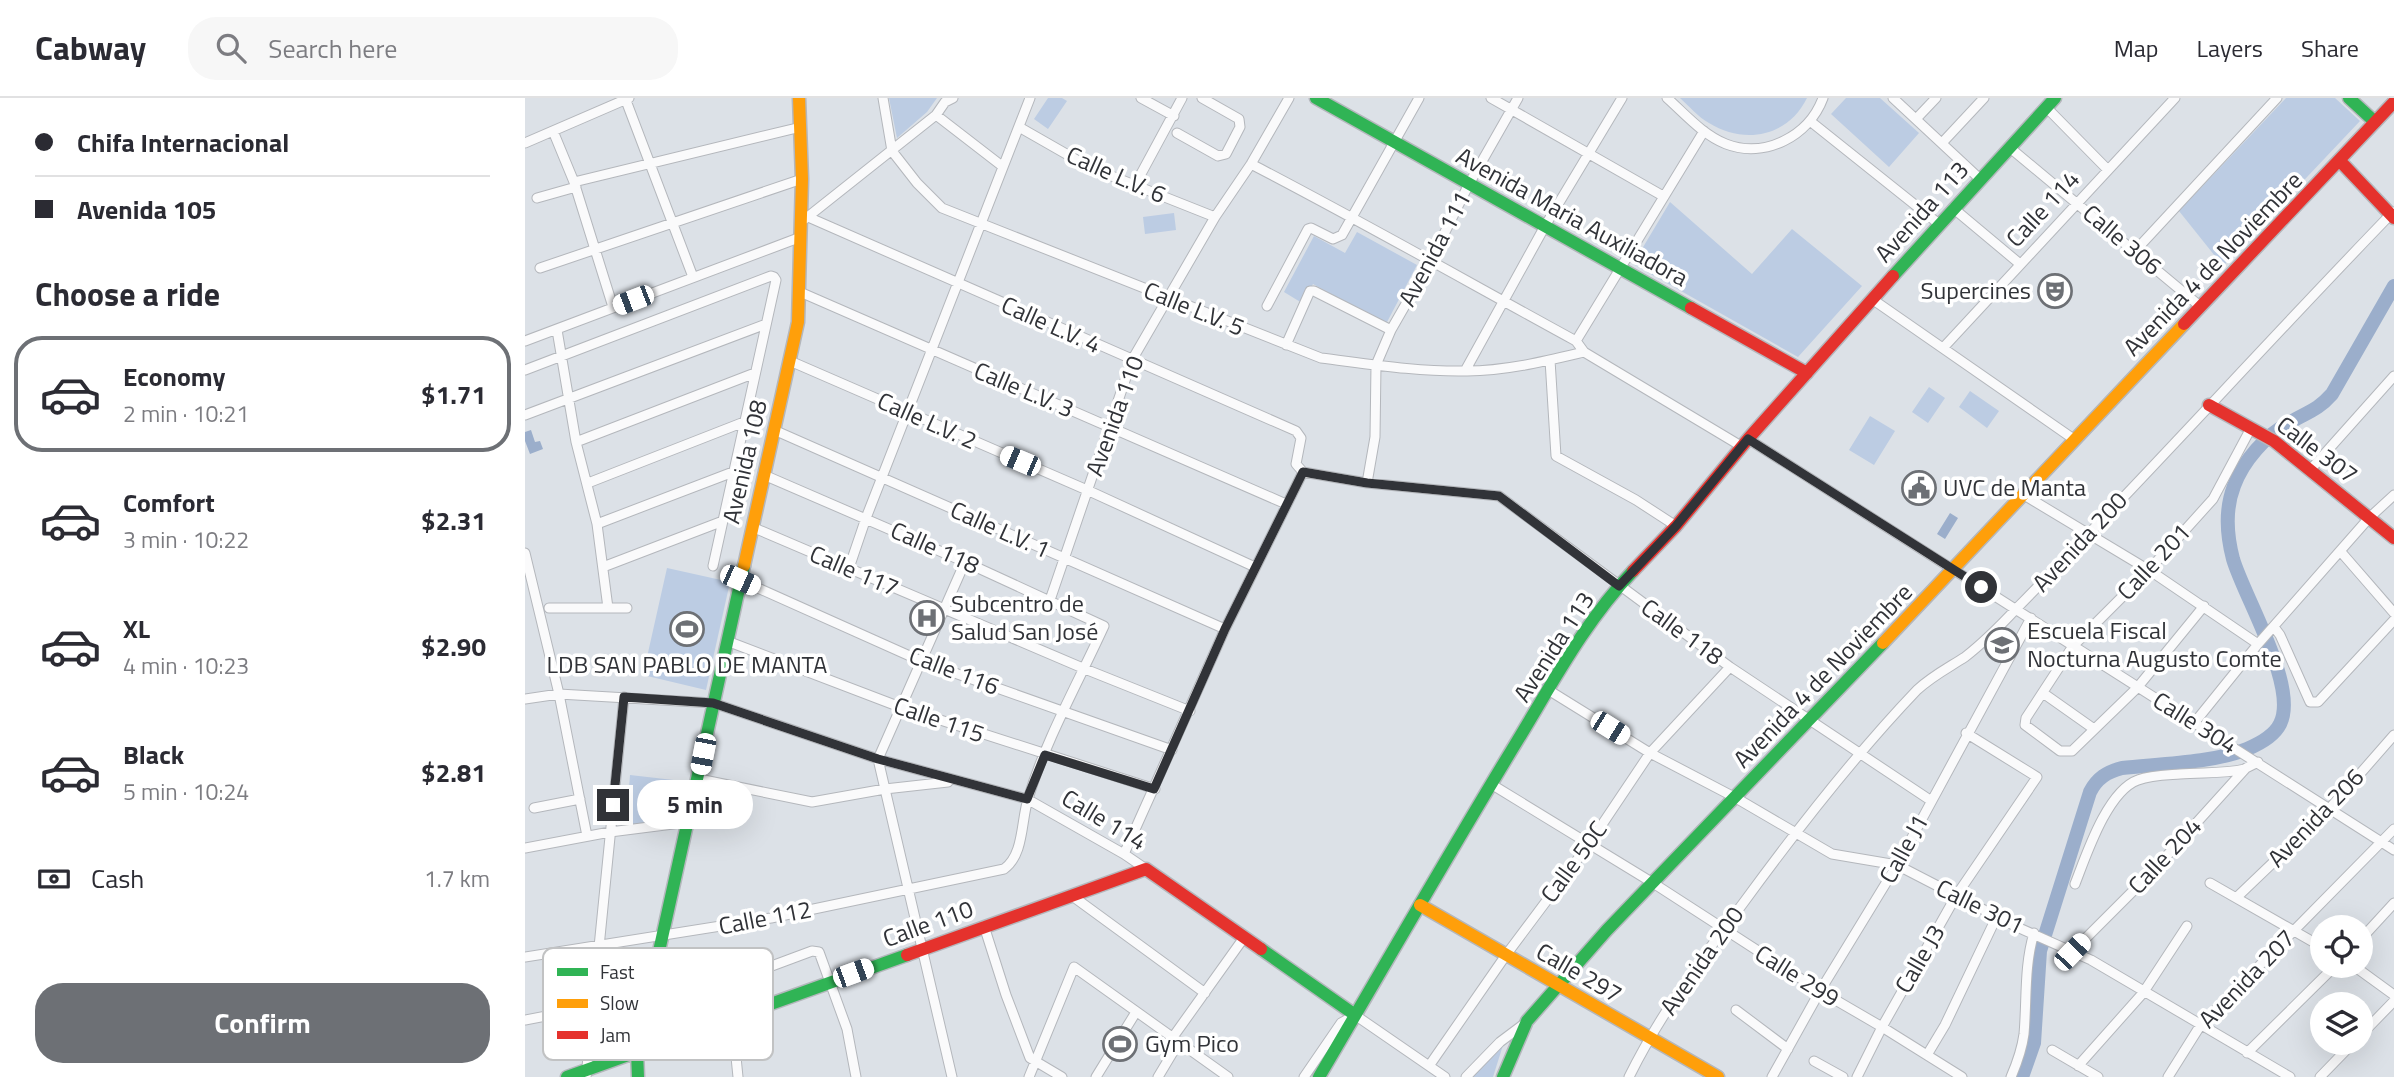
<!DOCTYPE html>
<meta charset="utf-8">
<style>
:root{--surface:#fff;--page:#f7f7f7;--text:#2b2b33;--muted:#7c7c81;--line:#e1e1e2;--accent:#6d7075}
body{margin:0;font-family:"Titillium Web",sans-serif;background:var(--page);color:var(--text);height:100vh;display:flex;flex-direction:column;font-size:26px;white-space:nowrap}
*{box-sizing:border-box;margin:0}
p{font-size:23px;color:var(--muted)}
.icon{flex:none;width:38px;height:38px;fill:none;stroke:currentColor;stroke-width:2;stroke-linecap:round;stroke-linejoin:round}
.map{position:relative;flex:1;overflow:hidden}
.sheet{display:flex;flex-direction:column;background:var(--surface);width:525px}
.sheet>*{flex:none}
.top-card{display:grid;align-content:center;height:154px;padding:0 35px;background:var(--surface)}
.buttons{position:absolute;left:1785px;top:817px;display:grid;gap:14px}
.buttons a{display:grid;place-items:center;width:63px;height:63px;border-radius:50%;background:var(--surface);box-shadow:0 7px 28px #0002;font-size:35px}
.end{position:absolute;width:32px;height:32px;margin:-16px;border:9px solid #313338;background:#fff;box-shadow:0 0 0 4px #fff}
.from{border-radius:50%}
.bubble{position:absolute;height:49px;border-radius:24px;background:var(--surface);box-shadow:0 7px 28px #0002;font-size:23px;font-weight:700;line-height:49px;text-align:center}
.car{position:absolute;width:21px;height:42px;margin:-21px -10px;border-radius:9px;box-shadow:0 0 5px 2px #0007;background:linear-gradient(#fff 24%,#345 0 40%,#fff 0 76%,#345 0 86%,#fff 0)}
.top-card b{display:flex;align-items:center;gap:24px;height:66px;font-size:26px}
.top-card b+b{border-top:2px solid var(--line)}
.top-card i{width:18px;height:18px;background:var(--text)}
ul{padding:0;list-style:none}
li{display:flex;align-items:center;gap:21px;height:116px;margin:0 14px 10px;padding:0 21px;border:4px solid transparent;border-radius:28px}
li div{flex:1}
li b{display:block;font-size:26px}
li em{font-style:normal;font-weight:700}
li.active{border-color:var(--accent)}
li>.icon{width:63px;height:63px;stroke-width:1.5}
h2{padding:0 35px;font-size:32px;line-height:84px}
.pay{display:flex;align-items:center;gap:18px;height:77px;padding:0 35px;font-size:26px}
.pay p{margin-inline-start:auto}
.action{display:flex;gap:14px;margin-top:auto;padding:14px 35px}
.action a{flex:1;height:80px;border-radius:28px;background:var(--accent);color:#fff;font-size:28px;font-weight:700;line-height:80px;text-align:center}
header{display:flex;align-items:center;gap:42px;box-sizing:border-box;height:98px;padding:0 35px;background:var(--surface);border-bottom:2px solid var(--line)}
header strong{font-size:33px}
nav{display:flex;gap:38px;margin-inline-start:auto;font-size:24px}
.search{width:490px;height:63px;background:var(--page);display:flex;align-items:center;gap:18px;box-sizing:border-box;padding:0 24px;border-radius:28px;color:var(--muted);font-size:26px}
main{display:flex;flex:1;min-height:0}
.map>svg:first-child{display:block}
.green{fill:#bccce3}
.water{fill:#9baecb}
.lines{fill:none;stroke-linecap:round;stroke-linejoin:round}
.river{stroke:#9baecb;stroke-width:14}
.street-casing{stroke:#b4b7bc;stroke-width:11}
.fast-casing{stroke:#b4b7bc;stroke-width:15}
.slow-casing{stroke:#b4b7bc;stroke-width:15}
.jam-casing{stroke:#b4b7bc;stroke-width:15}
.street{stroke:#fafafb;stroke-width:9}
.fast{stroke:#30b455;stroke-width:12}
.slow{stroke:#ff9f0a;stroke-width:12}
.jam{stroke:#e5322d;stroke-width:12}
.route{stroke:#313338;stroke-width:9}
.labels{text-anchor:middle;stroke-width:7;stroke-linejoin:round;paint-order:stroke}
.street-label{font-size:24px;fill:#313338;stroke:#fff}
.poi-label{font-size:24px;fill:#313338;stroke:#fff;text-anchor:start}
.key{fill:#fff;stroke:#c1c2c3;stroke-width:2}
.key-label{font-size:19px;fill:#313338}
</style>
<header>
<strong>Cabway</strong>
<div class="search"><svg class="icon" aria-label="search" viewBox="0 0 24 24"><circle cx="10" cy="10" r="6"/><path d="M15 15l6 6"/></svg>Search here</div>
<nav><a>Map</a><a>Layers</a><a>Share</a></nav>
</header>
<main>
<section class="sheet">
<div class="top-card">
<b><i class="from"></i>Chifa Internacional</b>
<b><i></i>Avenida 105</b>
</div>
<h2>Choose a ride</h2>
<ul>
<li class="active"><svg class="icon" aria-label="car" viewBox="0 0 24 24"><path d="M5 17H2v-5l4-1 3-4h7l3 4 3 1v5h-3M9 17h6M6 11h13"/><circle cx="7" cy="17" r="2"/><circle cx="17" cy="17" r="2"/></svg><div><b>Economy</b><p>2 min · 10:21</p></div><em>$1.71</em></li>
<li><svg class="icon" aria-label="car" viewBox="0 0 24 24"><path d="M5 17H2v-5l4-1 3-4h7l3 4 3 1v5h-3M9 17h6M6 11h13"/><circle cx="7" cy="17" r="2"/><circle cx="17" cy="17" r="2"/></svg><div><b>Comfort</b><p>3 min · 10:22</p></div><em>$2.31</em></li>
<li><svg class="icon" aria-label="car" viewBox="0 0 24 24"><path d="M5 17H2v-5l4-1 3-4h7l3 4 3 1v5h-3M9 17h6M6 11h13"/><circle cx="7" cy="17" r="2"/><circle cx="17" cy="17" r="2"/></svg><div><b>XL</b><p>4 min · 10:23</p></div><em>$2.90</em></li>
<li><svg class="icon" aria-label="car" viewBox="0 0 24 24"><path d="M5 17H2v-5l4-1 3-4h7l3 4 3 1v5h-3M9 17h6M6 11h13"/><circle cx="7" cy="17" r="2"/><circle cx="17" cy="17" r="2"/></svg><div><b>Black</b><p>5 min · 10:24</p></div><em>$2.81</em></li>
</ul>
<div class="pay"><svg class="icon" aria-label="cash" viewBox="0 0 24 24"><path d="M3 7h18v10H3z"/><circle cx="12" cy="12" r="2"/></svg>Cash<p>1.7 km</p></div>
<div class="action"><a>Confirm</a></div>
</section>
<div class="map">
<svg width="1869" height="979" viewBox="0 0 1869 979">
<rect width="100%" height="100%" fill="#dce1e7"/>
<path class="green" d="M364 0H412L402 14 372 40Z
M523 0H537L542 3 523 31 509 21Z
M1155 0H1282C1263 39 1219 47 1184 25 1173 19 1164 8 1155 0Z
M1321 0H1355L1394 35 1364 69 1306 16Z
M1761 0H1810L1835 23 1698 168 1654 113Z
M1145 104 1227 176 1267 131 1337 188 1273 259 1108 166Z
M649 115 651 132 620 136 618 119Z
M832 134 892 167 861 226 788 186 777 205 759 194 789 138 820 155Z
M1404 289 1420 300 1403 325 1387 314Z
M1445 293 1474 313 1462 330 1434 309Z
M1345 318 1370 333 1349 367 1324 352Z
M142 470 205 484 181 592 118 577Z
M105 677 166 684 158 724 101 732Z
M979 944 968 979H947Z"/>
<path class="water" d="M6 332 10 344 15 343 18 351 5 356 0 343V334Z
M1425 415 1433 420 1420 441 1412 436Z"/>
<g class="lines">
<path class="river" d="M1497 979 1509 945 1515 853 1565 694C1572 680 1582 674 1597 670 1634 666 1688 665 1722 651 1734 646 1749 638 1755 626 1774 589 1719 499 1708 461 1702 438 1700 411 1709 388 1718 363 1741 337 1764 325 1782 314 1792 313 1807 296L1869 188"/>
<g class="street-casing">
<path id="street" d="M100 0 168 179
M358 0 367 53 392 85 417 110 796 260C844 266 893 274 942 273 981 273 1021 263 1059 254
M616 0 649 18
M966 0 1138 98
M1142 0C1160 16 1178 37 1201 46 1240 61 1284 38 1298 0
M1368 0 1455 81
M1521 9 1583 72
M411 17 477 68
M1391 21 1411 0
M1285 23 1414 126
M494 29 564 69 690 119
M28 33 49 84 88 209
M652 35 693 58 701 56 715 29 714 21 677 0
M0 45 104 0
M1417 45 1459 0
M1484 49 1676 209
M726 66C836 123 943 184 1051 243L1059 254 1216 348
M49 84 276 29
M610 87 657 0
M12 100 51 89
M1428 110 1495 166
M283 119 771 333 776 340 771 366 778 374
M280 121 411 17 420 4 428 0
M1610 153 1752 0
M15 170 277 81
M275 194 761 406
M1347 201 1550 342
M742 208 783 131 786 130 808 141 817 137 894 0
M32 232 51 344 72 426 83 510
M0 243 276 139
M1051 243 1179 33
M761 247 785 193H789L866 232
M1418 250 1650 0
M1025 262 1031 358 1111 402 1151 428
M265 263 562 392 730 469
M0 272 246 178 249 179 251 182 188 468
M940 273 1020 128 1097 0
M0 317 241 226
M249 332 700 531
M1223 341 1869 752
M51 344 230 275
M1786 371 1869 278
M778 374 842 385 974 398 1205 569 1405 702
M63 385 219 324
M842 385 850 339 851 267 866 232 905 164 944 86 993 0
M1499 397 1627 474 1733 546
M72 426 208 374
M227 429 560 571 665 613
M1816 454 1869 515
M0 455 34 596 62 738
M78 469 198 423
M324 470 341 420 505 0
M215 482 396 563 647 652
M525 502 607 262 690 119 726 66 764 0
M1679 508 1612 590 1547 653H1535L1500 627 1501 620 1548 548 1624 472 1688 401 1726 330
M24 510H102
M1749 529 1755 537 1785 604H1793L1869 522
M202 543 375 609 630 691
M1025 593 1125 655 1211 700 1307 756 1372 767 1492 829 1566 862 1765 979
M1518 595 1569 631
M0 601 34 596 188 605 353 661 502 701 599 756 621 771
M1670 624 1733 546 1844 420 1869 397
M174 681 287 704 360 691 423 684
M966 686 1128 785 1295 893 1357 929 1437 979
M9 710 55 701
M0 750 85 734 164 724
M599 756 700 531 778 374
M1685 785 1797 849
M1550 786C1561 758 1582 693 1613 682 1626 677 1642 677 1655 676 1677 674 1698 676 1720 671
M546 797 680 895
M1711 800 1805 710 1869 637
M459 828 481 897 505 960 537 979
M1836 841 1869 805
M1547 854 1627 774 1721 670 1733 664
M0 859 246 820 479 771C499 757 496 723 503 701 521 641 553 585 579 528L440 464 239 377
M1829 868 1869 897
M202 869 213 979
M244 869 287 853 294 854 322 931 331 979
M1211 912 1263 951
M0 922 68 909
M1836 937 1869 903
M648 939 718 841
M1527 952 1573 979
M1722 955 1810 868
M1402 957 1420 927 1472 818
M1289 963 1318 979
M904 968 981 857 1064 746 1125 655 1205 569
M1553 968 1618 895 1662 828
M61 979 99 599
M427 979 353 661 440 464
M504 979 549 869 703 979
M571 979 611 914
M633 979 654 944
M779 979 816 925 830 917 920 979
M941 979 975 944 999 926
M1104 979C1135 916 1177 860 1219 804 1273 730 1329 658 1392 592 1407 578 1423 570 1440 559 1458 545 1475 528 1491 511 1619 381 1741 245 1868 114
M1247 979 1295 893 1372 767 1506 520
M1332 979 1357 929 1431 798 1512 679 1441 635
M1486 979C1492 965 1497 951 1499 936 1502 902 1499 868 1509 835
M1643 979 1675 928 1869 731
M1795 979 1828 945"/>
</g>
<g class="fast-casing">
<path id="fast" d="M791 0 1166 210
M1824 0 1850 24
M1368 178 1530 0
M736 851 830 917
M42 979 382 857
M113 979 112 953 219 468
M794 979C860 867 924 755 991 645 1027 586 1060 523 1108 473
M978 979 1002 923 1082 832 1358 545"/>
</g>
<g class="slow-casing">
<path id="slow" d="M219 468 273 224 277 81 274 0
M1358 545 1659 226
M895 807 1193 979"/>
</g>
<g class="jam-casing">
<path id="jam" d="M1815 63 1869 120
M1166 210 1282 275
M1659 226 1869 4
M1684 307 1749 343 1869 440
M1108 473 1151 428 1223 341 1368 178
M382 857 621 771 736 851"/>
</g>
<use href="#street" class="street"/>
<use href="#fast" class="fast"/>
<use href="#slow" class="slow"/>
<use href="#jam" class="jam"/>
</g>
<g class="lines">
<path class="route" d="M88 707 99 599 188 605 353 661 502 701 520 657 629 691 700 531 778 374 842 385 974 398 1094 488 1151 428 1223 341 1456 489"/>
</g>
<defs>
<g id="theatre-ring" transform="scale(1.75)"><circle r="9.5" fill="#fff" stroke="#6d7075" stroke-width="1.5"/><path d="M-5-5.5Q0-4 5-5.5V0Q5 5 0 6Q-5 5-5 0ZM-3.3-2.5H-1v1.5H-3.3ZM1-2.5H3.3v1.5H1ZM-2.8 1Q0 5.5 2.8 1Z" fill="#6d7075"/></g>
<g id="civic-ring" transform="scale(1.75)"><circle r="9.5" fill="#fff" stroke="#6d7075" stroke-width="1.5"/><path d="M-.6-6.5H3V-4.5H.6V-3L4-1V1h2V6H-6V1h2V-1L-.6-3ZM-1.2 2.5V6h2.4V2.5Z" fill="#6d7075"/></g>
<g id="hospital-ring" transform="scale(1.75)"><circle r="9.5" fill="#fff" stroke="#6d7075" stroke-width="1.5"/><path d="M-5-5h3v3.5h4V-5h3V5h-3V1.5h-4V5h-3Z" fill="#6d7075"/></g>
<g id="stadium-ring" transform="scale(1.75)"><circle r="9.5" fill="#fff" stroke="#6d7075" stroke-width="1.5"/><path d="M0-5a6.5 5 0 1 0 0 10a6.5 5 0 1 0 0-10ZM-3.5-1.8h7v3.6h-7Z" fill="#6d7075"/></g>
<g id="university-ring" transform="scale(1.75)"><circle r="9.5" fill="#fff" stroke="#6d7075" stroke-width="1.5"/><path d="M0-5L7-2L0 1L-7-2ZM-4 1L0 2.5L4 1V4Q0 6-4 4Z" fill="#6d7075"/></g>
</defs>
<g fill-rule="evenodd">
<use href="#theatre-ring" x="1530" y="193"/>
<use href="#civic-ring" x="1394" y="390"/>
<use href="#hospital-ring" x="402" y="520"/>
<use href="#stadium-ring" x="162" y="531"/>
<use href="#university-ring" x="1477" y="547"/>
<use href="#stadium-ring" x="595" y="946"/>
</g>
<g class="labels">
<g class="street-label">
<text transform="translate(591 77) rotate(24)" y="8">Calle L.V. 6</text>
<text transform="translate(1518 111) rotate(-47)" y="8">Calle 114</text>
<text transform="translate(1397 114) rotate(-48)" y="8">Avenida 113</text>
<text transform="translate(1047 119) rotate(29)" y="8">Avenida Maria Auxiliadora</text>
<text transform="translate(1597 142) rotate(40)" y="8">Calle 306</text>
<text transform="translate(910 151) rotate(-62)" y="8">Avenida 111</text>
<text transform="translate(1688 166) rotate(-46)" y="8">Avenida 4 de Noviembre</text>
<text transform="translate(669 211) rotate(22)" y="8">Calle L.V. 5</text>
<text transform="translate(526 227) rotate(24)" y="8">Calle L.V. 4</text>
<text transform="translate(499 292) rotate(23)" y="8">Calle L.V. 3</text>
<text transform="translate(590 318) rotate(-70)" y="8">Avenida 110</text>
<text transform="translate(402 323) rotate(24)" y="8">Calle L.V. 2</text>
<text transform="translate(1792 352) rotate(37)" y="8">Calle 307</text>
<text transform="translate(220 364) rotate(-77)" y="8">Avenida 108</text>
<text transform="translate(475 432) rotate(24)" y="8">Calle L.V. 1</text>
<text transform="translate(1555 444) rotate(-47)" y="8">Avenida 200</text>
<text transform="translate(410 450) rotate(24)" y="8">Calle 118</text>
<text transform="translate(1629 464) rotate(-47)" y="8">Calle 201</text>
<text transform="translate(329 473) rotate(23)" y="8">Calle 117</text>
<text transform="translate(1157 534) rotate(36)" y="8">Calle 118</text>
<text transform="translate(1029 549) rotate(-57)" y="8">Avenida 113</text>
<text transform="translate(429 573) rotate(21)" y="8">Calle 116</text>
<text transform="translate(1298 578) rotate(-46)" y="8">Avenida 4 de Noviembre</text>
<text transform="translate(414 622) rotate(19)" y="8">Calle 115</text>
<text transform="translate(1670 625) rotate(32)" y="8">Calle 304</text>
<text transform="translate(1791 720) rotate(-46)" y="8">Avenida 206</text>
<text transform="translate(579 722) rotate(31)" y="8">Calle 114</text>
<text transform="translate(1379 751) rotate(-61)" y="8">Calle J1</text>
<text transform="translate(1640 758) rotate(-47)" y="8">Calle 204</text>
<text transform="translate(1049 764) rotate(-54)" y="8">Calle 50C</text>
<text transform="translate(1455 809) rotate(26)" y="8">Calle 301</text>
<text transform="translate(240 820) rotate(-11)" y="8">Calle 112</text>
<text transform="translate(403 826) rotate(-20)" y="8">Calle 110</text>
<text transform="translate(1395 861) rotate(-60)" y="8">Calle J3</text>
<text transform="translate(1177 863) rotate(-55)" y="8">Avenida 200</text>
<text transform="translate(1054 875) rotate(30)" y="8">Calle 297</text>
<text transform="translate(1272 878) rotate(32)" y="8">Calle 299</text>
<text transform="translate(1722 881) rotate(-46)" y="8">Avenida 207</text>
</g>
<g class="poi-label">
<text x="1506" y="201" text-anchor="end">Supercines</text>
<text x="1418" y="398">UVC de Manta</text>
<text x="426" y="514">Subcentro de<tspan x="426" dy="28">Salud San José</tspan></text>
<text x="1502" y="541">Escuela Fiscal<tspan x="1502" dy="28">Nocturna Augusto Comte</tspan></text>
<text x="162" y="575" text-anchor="middle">LDB SAN PABLO DE MANTA</text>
<text x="620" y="954">Gym Pico</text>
</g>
</g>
<rect x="18" y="850" width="230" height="112" rx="10" class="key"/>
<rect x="32" y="870" width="31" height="8" fill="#30b455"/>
<rect x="32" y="901" width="31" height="9" fill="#ff9f0a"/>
<rect x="32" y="933" width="31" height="8" fill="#e5322d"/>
<g class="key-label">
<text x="75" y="881">Fast</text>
<text x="75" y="912">Slow</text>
<text x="75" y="944">Jam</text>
</g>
</svg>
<div class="buttons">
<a><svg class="icon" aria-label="locate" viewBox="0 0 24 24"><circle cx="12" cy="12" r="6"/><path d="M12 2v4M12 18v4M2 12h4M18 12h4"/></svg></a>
<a><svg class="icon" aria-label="layers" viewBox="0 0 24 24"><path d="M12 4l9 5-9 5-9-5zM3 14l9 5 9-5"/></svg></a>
</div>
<i class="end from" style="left:1456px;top:489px"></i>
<i class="end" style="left:88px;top:707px"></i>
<div class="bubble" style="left:112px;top:682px;width:116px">5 min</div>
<i class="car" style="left:108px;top:202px;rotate:249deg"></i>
<i class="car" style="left:495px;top:363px;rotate:293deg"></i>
<i class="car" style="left:215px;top:482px;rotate:114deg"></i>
<i class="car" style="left:1085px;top:630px;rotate:122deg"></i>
<i class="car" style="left:178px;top:656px;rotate:191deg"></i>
<i class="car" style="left:1547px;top:854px;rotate:44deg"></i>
<i class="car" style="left:328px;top:875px;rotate:70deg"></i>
</div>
</main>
